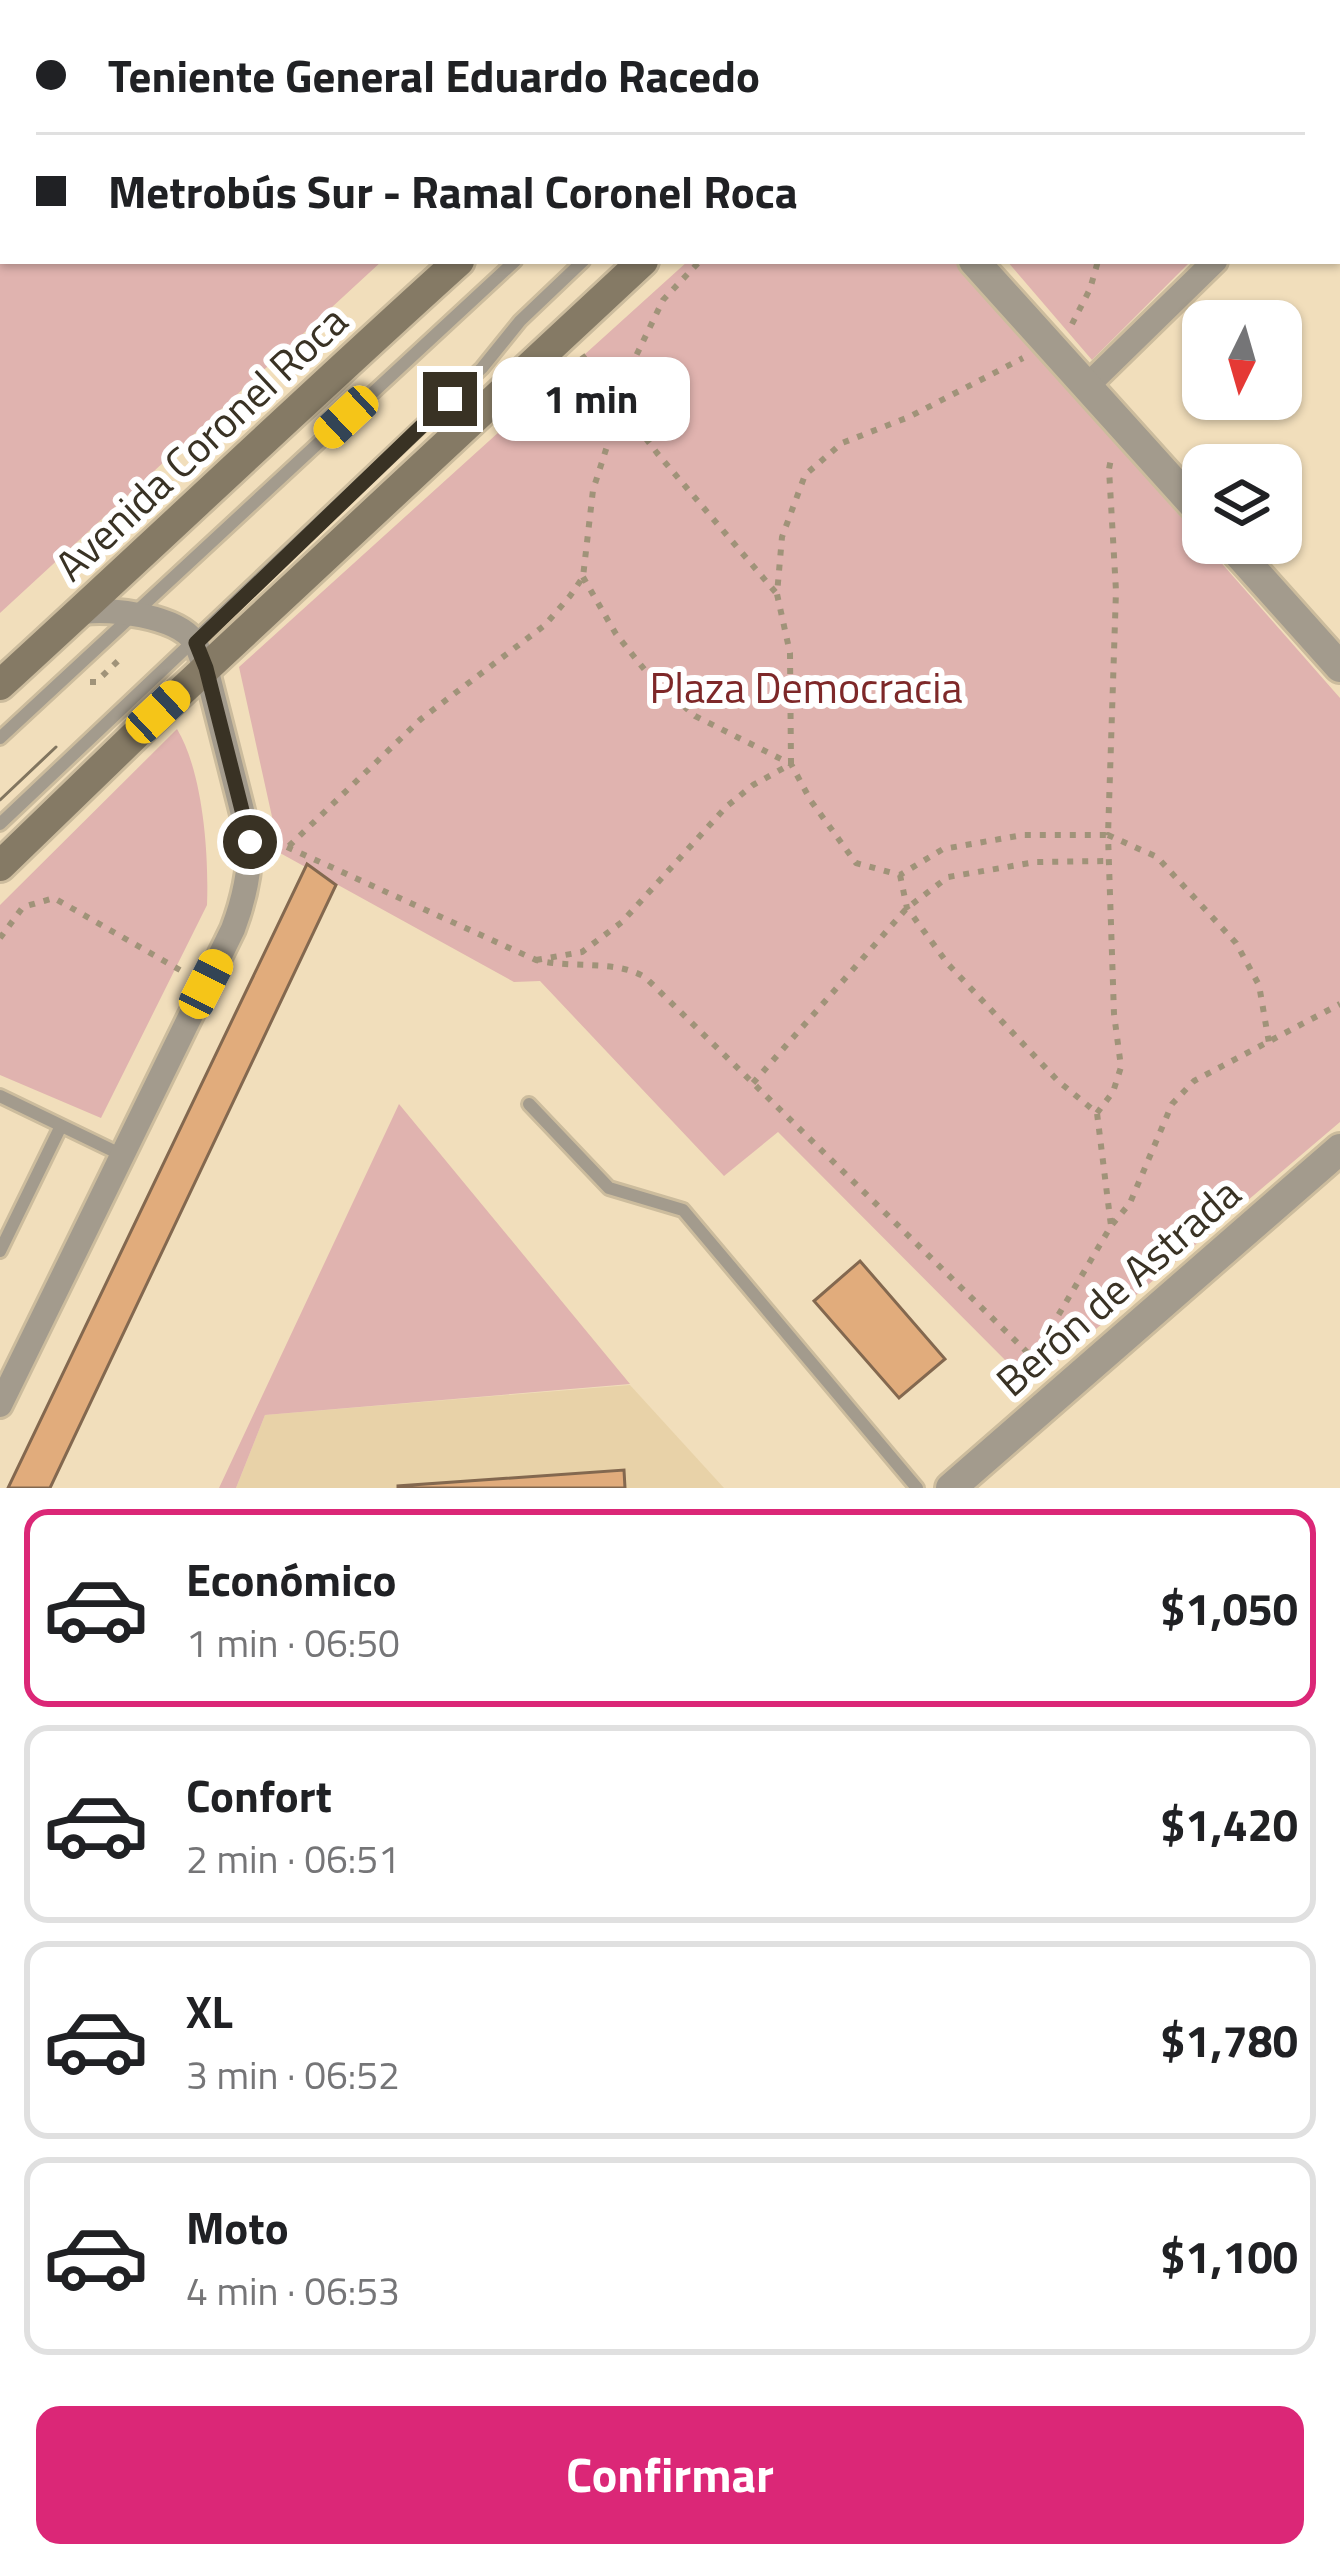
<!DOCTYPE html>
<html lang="es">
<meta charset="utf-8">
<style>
:root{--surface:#fff;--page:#f6f6f6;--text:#202124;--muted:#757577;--line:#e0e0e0;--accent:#db2777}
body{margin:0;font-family:"Titillium Web",sans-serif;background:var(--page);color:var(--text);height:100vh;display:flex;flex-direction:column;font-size:45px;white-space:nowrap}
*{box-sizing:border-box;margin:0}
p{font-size:39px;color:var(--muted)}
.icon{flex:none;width:66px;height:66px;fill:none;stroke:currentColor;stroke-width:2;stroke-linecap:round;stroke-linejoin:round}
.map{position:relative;height:1488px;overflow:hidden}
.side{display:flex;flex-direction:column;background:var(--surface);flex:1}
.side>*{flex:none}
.guide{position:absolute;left:0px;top:0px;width:1341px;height:264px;box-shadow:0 3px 9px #0004;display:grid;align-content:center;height:264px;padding:0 36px;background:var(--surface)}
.needle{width:78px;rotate:185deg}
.tools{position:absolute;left:1182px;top:300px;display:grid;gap:24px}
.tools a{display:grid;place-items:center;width:120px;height:120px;border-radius:24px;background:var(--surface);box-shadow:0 3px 9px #0004;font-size:60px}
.end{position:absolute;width:54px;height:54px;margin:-27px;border:15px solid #393224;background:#fff;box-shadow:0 0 0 6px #fff}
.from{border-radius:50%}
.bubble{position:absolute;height:84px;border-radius:24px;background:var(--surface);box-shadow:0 3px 9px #0004;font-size:39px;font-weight:700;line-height:84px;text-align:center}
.car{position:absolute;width:36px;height:72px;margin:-36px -18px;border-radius:15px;box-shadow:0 0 9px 3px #0007;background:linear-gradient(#f5c518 24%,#345 0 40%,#f5c518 0 76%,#345 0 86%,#f5c518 0)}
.guide b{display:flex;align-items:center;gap:42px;height:114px;font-size:45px}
.guide b+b{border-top:3px solid var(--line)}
.guide i{width:30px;height:30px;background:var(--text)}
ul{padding:21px 0 0;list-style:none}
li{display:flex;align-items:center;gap:36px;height:198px;margin:0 24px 18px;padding:0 12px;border:6px solid var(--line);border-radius:24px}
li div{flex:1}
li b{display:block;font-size:45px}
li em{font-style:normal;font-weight:700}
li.selected{border-color:var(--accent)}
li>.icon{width:108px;height:108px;stroke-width:1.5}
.cta{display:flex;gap:24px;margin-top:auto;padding:24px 36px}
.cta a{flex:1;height:138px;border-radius:24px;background:var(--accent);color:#fff;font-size:48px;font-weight:700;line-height:138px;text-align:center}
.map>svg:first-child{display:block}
.built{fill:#e8d2a8}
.green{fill:#e0b3af}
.building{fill:#e1ac7c;stroke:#83684f;stroke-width:3}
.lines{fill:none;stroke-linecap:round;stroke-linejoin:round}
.service-casing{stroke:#ccbc9d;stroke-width:18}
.minor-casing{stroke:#ccbc9d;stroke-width:30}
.tertiary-casing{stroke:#ccbc9d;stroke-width:36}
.secondary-casing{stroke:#ccbc9d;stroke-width:36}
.path{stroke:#a09379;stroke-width:6;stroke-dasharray:6 9;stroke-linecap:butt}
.service{stroke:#a39b8d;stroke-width:12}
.minor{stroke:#a39b8d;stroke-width:24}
.tertiary{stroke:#a39b8d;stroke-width:30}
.secondary{stroke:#857a65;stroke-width:30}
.tram{stroke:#81755f;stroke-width:3}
.route{stroke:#393224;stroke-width:15}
.labels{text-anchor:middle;stroke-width:12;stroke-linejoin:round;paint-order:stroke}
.street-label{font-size:42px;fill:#393224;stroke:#fff}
.park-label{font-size:42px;fill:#7e2829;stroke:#fff}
</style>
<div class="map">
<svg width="1340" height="1488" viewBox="0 0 1340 1488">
<rect width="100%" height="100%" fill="#f1debb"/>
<path class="built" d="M630 1385 724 1488H236L265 1415Z"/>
<path class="green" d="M0 0H665L3 3V261H382L0 613Z
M954 0H1219L1221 3H951Z
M688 261H956L1340 698V1122L1030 1385 778 1132 724 1176 540 981 514 982 280 853 239 667Z
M1007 261H1191L1092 360Z
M177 729C203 772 209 855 207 905L101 1118 0 1075V905Z
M399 1104 630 1384 265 1415 236 1488H219Z"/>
<path class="building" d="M307 864 336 885 50 1488H8Z
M860 1261 945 1359 899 1398 814 1301Z
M624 1470 625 1488H398V1486Z"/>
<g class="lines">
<g class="service-casing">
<path id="service" d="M832 3 835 0
M879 3 882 0
M1325 3 1328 0
M0 738 515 261
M0 824 482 368 520 321 583 261
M0 1096 122 1155
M529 1104 609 1188 683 1210 917 1488
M0 1251 61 1126"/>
</g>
<g class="minor-casing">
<path id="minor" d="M1270 0 1273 3
M1338 75 1340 77
M1338 140 1340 138
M1086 387 1215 261
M0 1405 233 929C244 900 250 874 250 842L206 668C201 660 199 648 194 641 176 616 111 608 84 612"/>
</g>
<g class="tertiary-casing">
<path id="tertiary" d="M974 261 1203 515
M1229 543 1340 667
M951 1488 1340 1149"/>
</g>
<g class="secondary-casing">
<path id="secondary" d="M743 3 747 0
M919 3 922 0
M0 685C153 545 304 401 459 261
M0 866 158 713 643 261"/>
</g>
<path class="path" d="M1099 0 1100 3
M683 3 684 0
M1072 324 1090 289 1098 261
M582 355 657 453 777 594
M583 577 616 634 648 674 695 716 791 764 811 801 856 863 900 875 943 849 1023 835H1108L1116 591 1109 469 1112 454
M90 682H96L121 658
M289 846 421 719 545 625 570 596 583 577 593 490 636 356 663 300 700 261
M287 847 536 960C572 969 613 959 645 977L1033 1358
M900 875 907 908 948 964 1058 1081 1097 1113 1111 1226
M0 938 23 907 54 898 187 974
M536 960 582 952 622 922 726 807 753 785 791 764 790 653 777 594 782 537 805 475 842 443 909 417 1023 358
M753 1083 907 908 948 877 1036 862 1108 861
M1097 1113 1113 1092 1121 1067 1114 1014 1108 835 1157 857 1236 943 1259 985 1269 1043
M1030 1380 1026 1373 1033 1358 1111 1226 1130 1203 1172 1104 1194 1081 1340 1004"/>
<use href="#service" class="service"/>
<use href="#minor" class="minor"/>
<use href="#tertiary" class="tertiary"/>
<use href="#secondary" class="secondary"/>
<path class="tram" d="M0 800 56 747"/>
</g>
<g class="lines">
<path class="route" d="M250 842 206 668 196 643 450 399"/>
</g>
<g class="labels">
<g class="street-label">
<text transform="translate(201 443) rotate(-43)" y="15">Avenida Coronel Roca</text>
<text transform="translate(1118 1287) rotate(-41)" y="15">Berón de Astrada</text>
</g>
<g class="park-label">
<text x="806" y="703">Plaza Democracia</text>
</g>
</g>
</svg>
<div class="tools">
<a><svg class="needle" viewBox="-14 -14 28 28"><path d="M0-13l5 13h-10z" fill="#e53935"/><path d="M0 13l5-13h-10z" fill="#757577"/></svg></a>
<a><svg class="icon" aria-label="layers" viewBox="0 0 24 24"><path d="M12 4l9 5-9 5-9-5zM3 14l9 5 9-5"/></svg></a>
</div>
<i class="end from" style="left:250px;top:842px"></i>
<i class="end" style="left:450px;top:399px"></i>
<div class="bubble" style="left:492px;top:357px;width:198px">1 min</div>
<i class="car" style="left:346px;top:417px;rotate:227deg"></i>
<i class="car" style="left:158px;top:712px;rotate:47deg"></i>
<i class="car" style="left:206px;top:984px;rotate:27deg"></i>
<div class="guide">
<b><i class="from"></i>Teniente General Eduardo Racedo</b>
<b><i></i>Metrobús Sur - Ramal Coronel Roca</b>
</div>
</div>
<section class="side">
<ul>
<li class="selected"><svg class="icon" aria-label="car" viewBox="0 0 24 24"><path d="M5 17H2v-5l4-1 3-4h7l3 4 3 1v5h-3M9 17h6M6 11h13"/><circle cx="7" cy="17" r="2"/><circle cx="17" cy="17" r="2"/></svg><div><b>Económico</b><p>1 min · 06:50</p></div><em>$1,050</em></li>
<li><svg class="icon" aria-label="car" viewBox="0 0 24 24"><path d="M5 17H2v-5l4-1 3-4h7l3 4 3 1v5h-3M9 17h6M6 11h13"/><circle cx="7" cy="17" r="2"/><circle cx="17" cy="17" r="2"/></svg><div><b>Confort</b><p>2 min · 06:51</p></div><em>$1,420</em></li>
<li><svg class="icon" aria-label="car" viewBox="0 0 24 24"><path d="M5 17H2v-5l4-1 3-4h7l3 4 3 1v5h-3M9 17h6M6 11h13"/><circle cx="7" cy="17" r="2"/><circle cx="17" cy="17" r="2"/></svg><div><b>XL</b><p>3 min · 06:52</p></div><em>$1,780</em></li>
<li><svg class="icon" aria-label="car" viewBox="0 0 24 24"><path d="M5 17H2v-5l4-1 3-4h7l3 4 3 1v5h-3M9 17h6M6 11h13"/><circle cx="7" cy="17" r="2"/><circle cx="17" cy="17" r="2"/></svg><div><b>Moto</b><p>4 min · 06:53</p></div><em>$1,100</em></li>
</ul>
<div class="cta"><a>Confirmar</a></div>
</section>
